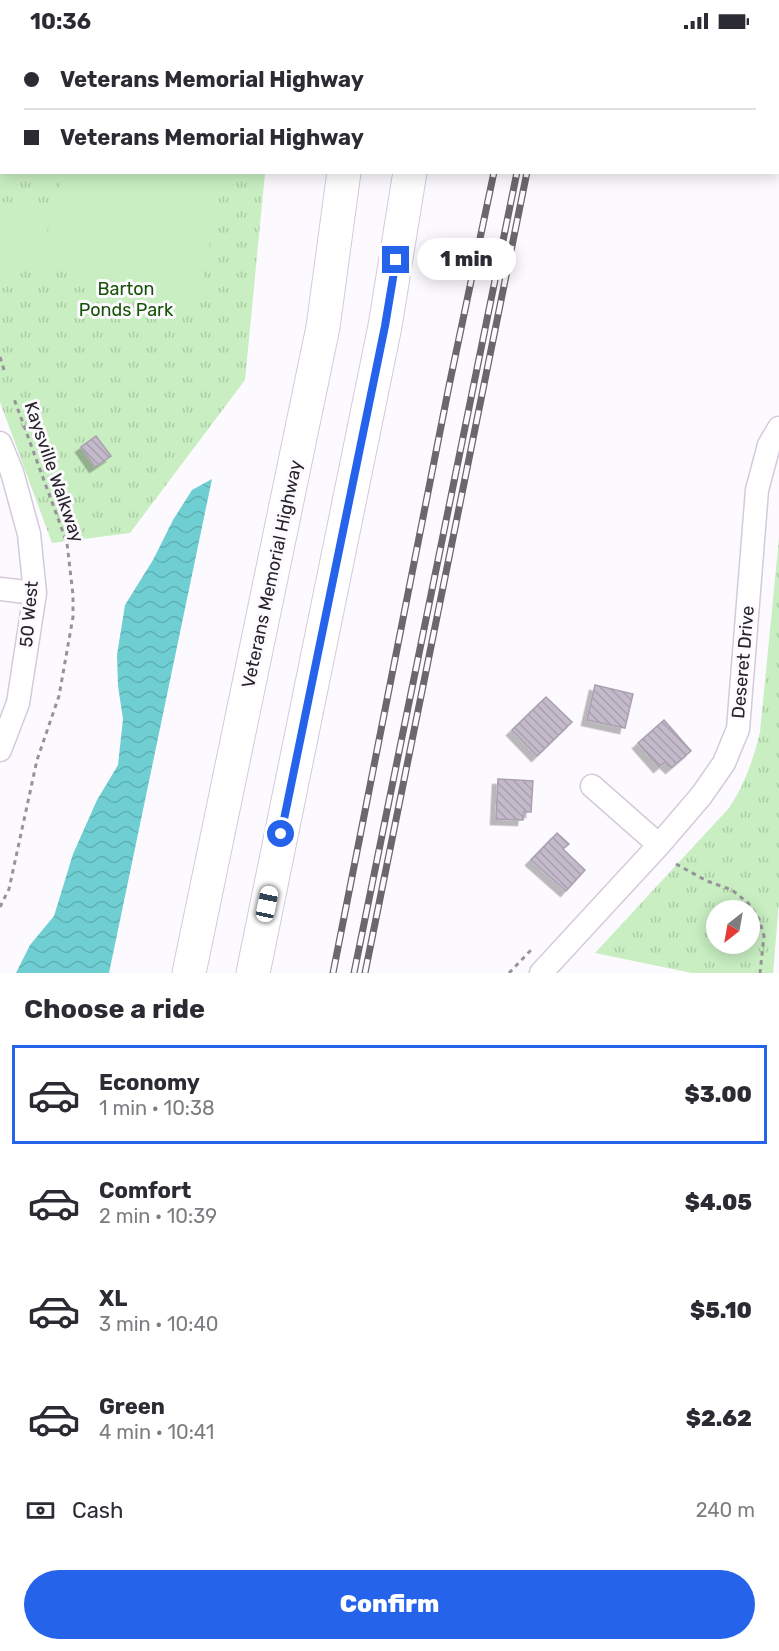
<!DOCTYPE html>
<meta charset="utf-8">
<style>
:root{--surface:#fff;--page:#f7f7f7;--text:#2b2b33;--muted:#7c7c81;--line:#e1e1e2;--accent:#2563eb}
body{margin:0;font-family:Rubik,sans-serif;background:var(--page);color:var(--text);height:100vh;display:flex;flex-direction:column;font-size:22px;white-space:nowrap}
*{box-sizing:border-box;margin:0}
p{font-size:20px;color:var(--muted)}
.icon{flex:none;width:33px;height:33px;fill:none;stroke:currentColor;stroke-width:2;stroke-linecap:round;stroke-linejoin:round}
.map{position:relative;height:931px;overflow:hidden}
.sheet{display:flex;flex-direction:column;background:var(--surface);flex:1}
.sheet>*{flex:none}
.hud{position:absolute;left:0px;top:0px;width:780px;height:132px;box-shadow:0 3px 15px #0003;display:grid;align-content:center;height:132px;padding:0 24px;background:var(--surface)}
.needle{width:39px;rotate:211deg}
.controls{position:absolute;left:706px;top:858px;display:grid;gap:12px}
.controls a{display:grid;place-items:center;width:54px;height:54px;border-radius:50%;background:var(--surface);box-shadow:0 3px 15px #0003;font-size:30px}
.end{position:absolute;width:27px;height:27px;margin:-14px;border:8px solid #2563eb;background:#fff;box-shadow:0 0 0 3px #fff}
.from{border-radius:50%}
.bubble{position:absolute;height:42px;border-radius:21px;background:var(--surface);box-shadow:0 3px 15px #0003;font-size:20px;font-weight:800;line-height:42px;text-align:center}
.car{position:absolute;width:18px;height:36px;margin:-18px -9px;border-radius:8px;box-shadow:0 0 4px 2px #0007;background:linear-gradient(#fff 24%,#345 0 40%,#fff 0 76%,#345 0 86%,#fff 0)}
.hud b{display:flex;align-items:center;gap:21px;height:57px;font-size:22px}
.hud b+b{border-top:2px solid var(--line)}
.hud i{width:15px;height:15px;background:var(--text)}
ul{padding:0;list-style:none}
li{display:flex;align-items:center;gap:18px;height:99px;margin:0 12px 9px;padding:0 12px;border:3px solid transparent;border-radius:0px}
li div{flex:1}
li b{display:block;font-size:22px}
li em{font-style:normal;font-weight:800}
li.current{border-color:var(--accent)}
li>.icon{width:54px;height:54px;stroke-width:1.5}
h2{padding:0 24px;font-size:27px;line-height:72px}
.pay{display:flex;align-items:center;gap:15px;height:66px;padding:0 24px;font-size:22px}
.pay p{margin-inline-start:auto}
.cta{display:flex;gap:12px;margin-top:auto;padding:12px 24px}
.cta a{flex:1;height:69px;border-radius:36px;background:var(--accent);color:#fff;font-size:24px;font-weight:800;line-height:69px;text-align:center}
.status{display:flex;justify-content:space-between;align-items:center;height:42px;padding:0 30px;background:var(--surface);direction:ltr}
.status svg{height:16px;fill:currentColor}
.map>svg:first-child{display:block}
.park{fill:url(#park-tufts);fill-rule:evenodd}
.pitch{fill:#c8eec1}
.water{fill:url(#water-waves)}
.building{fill:url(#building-back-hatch);stroke:#a9a0b0;stroke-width:1.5;filter:url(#shadow)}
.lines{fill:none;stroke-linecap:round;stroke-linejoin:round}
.minor-casing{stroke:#d4cadb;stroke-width:25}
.highway-casing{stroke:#d4cadb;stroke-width:35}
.path{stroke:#969399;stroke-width:3;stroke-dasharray:4.5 4.5;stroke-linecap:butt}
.minor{stroke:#fff;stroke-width:22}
.highway{stroke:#fff;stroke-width:33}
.rail-casing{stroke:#6b676d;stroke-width:7}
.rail{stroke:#fcfafe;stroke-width:4.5;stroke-dasharray:14;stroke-linecap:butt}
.route{stroke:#2563eb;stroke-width:8}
.labels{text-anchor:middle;stroke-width:6;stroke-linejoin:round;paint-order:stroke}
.park-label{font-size:18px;fill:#155307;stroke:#fcfafe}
.street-label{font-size:18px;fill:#262229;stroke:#fcfafe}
</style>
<div class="status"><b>10:36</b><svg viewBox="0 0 49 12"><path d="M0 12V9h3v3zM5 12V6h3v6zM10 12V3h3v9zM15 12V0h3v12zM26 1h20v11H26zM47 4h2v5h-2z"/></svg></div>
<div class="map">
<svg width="779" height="931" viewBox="0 0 779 931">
<defs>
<pattern id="park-tufts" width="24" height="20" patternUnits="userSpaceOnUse" patternTransform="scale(1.5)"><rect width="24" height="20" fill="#c8eec1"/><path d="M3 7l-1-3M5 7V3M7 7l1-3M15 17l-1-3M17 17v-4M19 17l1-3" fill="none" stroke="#accca6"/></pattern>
<pattern id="water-waves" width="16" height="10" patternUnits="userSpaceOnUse" patternTransform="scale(1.5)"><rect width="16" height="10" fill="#6eced2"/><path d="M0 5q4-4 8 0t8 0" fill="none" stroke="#5fb1b4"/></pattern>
<pattern id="building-back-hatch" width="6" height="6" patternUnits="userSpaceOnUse" patternTransform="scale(1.5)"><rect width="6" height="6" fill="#c4bacb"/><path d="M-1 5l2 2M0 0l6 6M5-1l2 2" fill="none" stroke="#a8a0ae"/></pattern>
<filter id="shadow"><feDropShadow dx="-5.5" dy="5.5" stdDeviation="0" flood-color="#0004"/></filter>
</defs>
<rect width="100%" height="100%" fill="#fcfafe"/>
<path class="park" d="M0 0H278L2 2V130L265 131 245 338 130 491 52 501 0 360Z
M779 496V860L773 931H692L595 911 729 766C745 742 753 718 760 690ZM750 868V902H717V868Z"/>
<path class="pitch" d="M63 131H224L198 261 41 222 39 231 2 225 0 223V160L52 164 41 222Z"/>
<path class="water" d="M212 437 109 931H16L30 903 54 874 73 812 97 758 118 723 123 677 118 644 117 613 125 563 153 518 173 478 192 448Z"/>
<path class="building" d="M96 394 111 414 95 425 81 405Z
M595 643 633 652 625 686 587 678Z
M546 655 572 680 537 714 512 688Z
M664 678 691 709 671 726 665 720 659 725 638 701Z
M498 737 533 739 531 770H524L523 778 496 777Z
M557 791 569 802 563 807 585 828 566 849 531 818Z"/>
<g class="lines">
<g class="minor-casing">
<path id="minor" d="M0 401 12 430 29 492 35 551 18 661 0 708
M0 547 35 551
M592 744 659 803
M541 931 659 803 701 754 724 721 738 687 757 448 769 403 779 386"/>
</g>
<g class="highway-casing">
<path id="highway" d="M361 2V0
M429 2V0
M189 931 323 285 344 130
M253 931 385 284 410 130"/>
</g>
<path class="path" d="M0 315 5 331
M676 822 707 839 732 848 748 861 759 877 764 894 760 931
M0 865 9 847 37 718 59 654 73 575V553L67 501 13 354
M509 931 532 907"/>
<use href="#minor" class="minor"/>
<use href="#highway" class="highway"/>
<g class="rail-casing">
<path id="rail" d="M521 2 522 0
M543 2V0
M333 931 449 344 494 130
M354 931 517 130
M365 931 527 130"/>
</g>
<use href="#rail" class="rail"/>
</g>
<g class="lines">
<path class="route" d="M281 792 385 284 396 218"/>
</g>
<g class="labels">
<g class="park-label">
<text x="126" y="253">Barton<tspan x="126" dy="21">Ponds Park</tspan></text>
</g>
<g class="street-label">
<text transform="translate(54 430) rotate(71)" y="6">Kaysville Walkway</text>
<text transform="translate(272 532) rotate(-78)" y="6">Veterans Memorial Highway</text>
<text transform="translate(29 572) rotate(-85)" y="6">50 West</text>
<text transform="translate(743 620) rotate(-85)" y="6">Deseret Drive</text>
</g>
</g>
</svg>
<div class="controls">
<a><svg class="needle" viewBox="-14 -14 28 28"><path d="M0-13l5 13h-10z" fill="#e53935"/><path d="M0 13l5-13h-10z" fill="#7c7c81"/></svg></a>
</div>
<i class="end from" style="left:281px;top:792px"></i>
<i class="end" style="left:396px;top:218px"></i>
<div class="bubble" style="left:417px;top:196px;width:99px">1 min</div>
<i class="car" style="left:267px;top:862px;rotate:12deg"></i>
<div class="hud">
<b><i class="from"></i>Veterans Memorial Highway</b>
<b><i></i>Veterans Memorial Highway</b>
</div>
</div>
<section class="sheet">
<h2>Choose a ride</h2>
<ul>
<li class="current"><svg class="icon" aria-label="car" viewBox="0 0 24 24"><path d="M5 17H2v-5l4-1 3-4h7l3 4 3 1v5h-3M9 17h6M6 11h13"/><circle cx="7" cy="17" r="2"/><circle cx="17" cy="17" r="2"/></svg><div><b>Economy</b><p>1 min · 10:38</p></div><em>$3.00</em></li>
<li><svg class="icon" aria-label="car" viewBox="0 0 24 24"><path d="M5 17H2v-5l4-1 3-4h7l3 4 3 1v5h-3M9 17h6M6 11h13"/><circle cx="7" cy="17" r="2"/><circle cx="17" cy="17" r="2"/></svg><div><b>Comfort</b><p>2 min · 10:39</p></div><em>$4.05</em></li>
<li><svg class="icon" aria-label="car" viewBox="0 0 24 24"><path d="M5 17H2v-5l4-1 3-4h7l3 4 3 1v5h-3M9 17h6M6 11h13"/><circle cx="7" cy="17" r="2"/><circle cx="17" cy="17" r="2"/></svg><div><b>XL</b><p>3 min · 10:40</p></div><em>$5.10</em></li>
<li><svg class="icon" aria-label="car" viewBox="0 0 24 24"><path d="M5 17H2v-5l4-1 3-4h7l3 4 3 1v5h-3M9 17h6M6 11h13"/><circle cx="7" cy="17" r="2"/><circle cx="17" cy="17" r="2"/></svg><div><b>Green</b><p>4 min · 10:41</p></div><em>$2.62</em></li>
</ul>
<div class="pay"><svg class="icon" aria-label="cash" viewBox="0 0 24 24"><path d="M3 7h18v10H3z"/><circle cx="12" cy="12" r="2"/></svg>Cash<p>240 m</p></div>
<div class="cta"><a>Confirm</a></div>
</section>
